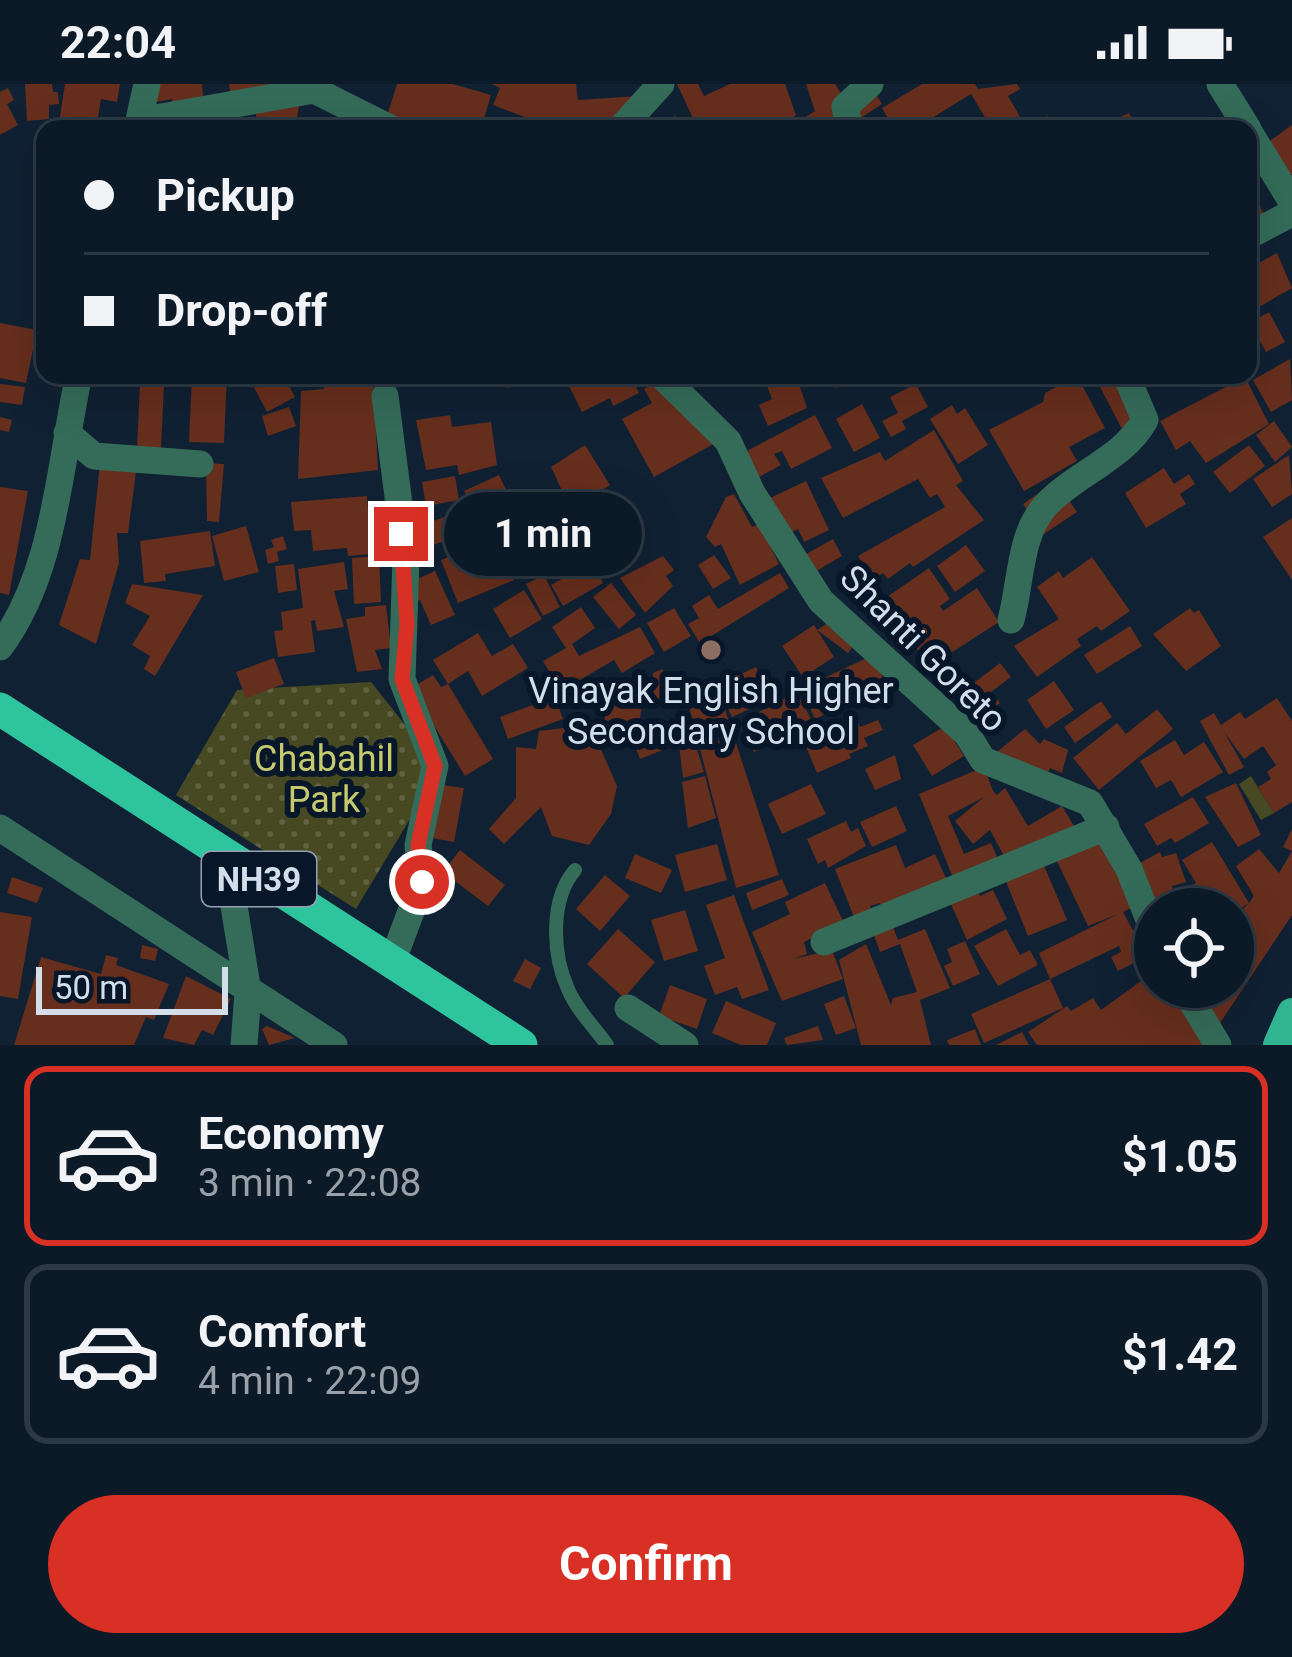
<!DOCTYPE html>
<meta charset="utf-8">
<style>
:root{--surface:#0c1926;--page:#15222e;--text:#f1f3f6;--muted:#9aa0a7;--line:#2c3843;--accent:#d93025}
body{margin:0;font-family:Roboto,sans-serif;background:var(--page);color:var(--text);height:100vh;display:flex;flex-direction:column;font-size:45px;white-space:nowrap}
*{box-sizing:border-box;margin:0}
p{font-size:39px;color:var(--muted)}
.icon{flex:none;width:66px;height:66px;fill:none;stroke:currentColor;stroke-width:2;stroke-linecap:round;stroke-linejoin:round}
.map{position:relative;height:961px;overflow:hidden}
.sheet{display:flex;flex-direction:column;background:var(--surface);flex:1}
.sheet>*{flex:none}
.banner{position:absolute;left:36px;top:36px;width:1221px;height:264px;border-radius:24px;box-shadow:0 12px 48px #0002,0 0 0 3px var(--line);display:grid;align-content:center;height:264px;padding:0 48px;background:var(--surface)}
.tools{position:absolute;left:1134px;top:804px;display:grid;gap:24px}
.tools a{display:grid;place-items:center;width:120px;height:120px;border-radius:50%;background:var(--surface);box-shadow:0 12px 48px #0002,0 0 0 3px var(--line);font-size:60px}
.scale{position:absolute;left:36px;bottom:30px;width:192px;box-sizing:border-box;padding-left:12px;border:6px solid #d3deea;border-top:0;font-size:33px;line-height:42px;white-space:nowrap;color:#d3deea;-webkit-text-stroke:9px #071729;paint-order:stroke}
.end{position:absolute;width:54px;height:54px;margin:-27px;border:15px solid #d93025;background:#fff;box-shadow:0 0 0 6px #fff}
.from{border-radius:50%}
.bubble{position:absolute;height:84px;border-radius:42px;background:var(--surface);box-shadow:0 12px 48px #0002,0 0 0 3px var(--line);font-size:39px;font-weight:700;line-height:84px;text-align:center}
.banner b{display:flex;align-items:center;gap:42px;height:114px;font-size:45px}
.banner b+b{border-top:3px solid var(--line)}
.banner i{width:30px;height:30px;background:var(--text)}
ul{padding:21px 0 0;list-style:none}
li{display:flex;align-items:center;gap:36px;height:180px;margin:0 24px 18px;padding:0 24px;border:6px solid var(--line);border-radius:24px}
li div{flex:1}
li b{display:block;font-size:45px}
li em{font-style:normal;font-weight:700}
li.active{border-color:var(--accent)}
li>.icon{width:108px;height:108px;stroke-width:1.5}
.action{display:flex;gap:24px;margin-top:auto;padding:24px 48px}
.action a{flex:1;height:138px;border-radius:72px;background:var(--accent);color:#fff;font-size:48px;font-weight:700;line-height:138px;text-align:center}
.status{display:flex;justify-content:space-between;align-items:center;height:84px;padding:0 60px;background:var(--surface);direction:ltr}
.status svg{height:33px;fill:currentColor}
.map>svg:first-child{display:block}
.grass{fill:url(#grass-tufts)}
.park{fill:url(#park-dots)}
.building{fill:#662e1d}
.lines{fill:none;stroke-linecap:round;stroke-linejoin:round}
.service{stroke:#346b59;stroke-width:14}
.minor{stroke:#346b59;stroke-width:27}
.primary{stroke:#32b692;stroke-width:30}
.trunk{stroke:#2ec59e;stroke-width:33}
.route{stroke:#d93025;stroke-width:15}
.education-dot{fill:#8d6e63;stroke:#071729;stroke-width:4.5}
.labels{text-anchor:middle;stroke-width:12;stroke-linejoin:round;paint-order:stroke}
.shield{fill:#071729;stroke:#96a2b0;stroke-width:3}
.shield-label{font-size:33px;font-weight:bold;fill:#d3deea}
.street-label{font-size:36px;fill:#d3deea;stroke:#071729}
.poi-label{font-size:36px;fill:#d3deea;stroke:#071729}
.park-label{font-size:36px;fill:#c5ca6f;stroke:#071729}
</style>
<div class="status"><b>22:04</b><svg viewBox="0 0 49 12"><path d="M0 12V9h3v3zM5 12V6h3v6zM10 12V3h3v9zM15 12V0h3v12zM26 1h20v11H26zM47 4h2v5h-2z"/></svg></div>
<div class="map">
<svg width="1292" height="961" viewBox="0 0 1292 961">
<defs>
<pattern id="grass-tufts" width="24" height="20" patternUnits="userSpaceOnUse" patternTransform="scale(3)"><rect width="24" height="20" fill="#474923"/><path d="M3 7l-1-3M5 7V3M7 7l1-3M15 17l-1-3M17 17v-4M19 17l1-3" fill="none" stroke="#616343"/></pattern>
<pattern id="park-dots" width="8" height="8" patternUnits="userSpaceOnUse" patternTransform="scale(3)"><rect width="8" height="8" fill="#474923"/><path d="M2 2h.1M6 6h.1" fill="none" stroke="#616343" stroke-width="1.8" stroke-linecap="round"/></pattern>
</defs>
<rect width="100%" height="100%" fill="#102133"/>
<path class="grass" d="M1251 692 1274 729 1261 736 1239 700Z"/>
<path class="park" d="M371 598 440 685 356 825 176 711 237 606Z"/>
<path class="building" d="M25 0H52L53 8H58L59 20 49 21V35L27 37Z
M65 0H120L117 18 101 15 96 45H58Z
M150 0H202L204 23 172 25V15L146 20Z
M229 0H272L231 16Z
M397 0H453L491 11 481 45H431L387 32Z
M492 0H576L578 16 639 12 608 45H557L493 21 500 4Z
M677 0H698L704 12 730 0H785L796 31 779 45H698Z
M806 0H835L841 9 869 0 882 20 844 45H787L815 27Z
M922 0H975L978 5 1017 0 1020 5 1008 12 1027 45 1048 32 1056 45H992L971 10 914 45H873L889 36 882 24Z
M8 4 14 16 7 20 18 41 0 51V8Z
M300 17 295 45H256V19Z
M235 26 237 45H215L213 29Z
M1129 29 1138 45H1113L1109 38Z
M675 32 683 45H654Z
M1292 41V90L1283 96 1260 64Z
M1248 99 1265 132 1248 141Z
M1277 169 1292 204 1250 228 1248 185Z
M1269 228 1285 258 1266 268 1250 239Z
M0 239 37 246 26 299 0 294Z
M1290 275 1292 316 1271 328 1253 296Z
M192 291H227L224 359 189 358Z
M254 291H283L295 313 267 328 249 294Z
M495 291H535L508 304Z
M581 291H630L639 309 613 322 610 314 582 328 567 298Z
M668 291 717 358 654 393 622 335 652 319 644 305Z
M796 291 807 324 768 342 759 321 772 315 767 302Z
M829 291H859L836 304Z
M1094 291H1127L1150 333 1123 347Z
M1077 292 1105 344 1069 363 1077 377 1024 407 989 346 1043 318 1045 309Z
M1245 293 1269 340 1206 379 1190 357 1176 366 1160 337Z
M373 294 378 386 298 395 301 307 324 305 323 296Z
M140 299 164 300 161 365 137 364Z
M0 300 25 303 22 321 0 318Z
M916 300 928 323 902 337 906 345 891 353 882 337 898 329 890 313Z
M862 320 880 354 854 368 836 335Z
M952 321 957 330 965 324 988 361 958 380 930 335Z
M289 323 296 342 268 352 262 332Z
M450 331 452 343 491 338 497 381 459 391 457 381 426 386 416 336Z
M815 331 832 364 791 385 782 367 774 370 781 381 759 393 745 368Z
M0 333 12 336 9 348 0 346Z
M1274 337 1292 363 1275 378 1256 351Z
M934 346 963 397 956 401 984 436 913 483 910 479 888 495 883 489 873 496 858 472 945 423 937 410 930 414 918 395 843 434 821 394 880 368 885 377Z
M585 361 610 401 571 426 551 383Z
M1249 361 1265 382 1230 409 1213 388Z
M1289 371 1292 410 1272 423 1253 395Z
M100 379 137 380 128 449H117L119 479 96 560 59 541 80 475 90 476Z
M206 379 224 380 219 438 207 437Z
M1164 384 1174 400 1189 390 1195 400 1180 410 1186 420 1146 444 1125 409Z
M499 391 518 431 494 442 484 422 474 427 464 407Z
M455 392 459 416 426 422 422 398Z
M806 397 829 446 804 458 798 445 787 450 770 414Z
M1056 397 1077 428 1044 450 1023 420Z
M0 403 28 407 9 511 0 509Z
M734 410 752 443 759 440 779 480 740 501 721 460 715 463 706 453 726 413Z
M367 412 371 470 348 472 347 464 313 467 311 446 294 447 291 418Z
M603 420 609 432 626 424 635 442 589 464 586 457 551 481 546 473 515 490 499 459 526 444 538 458Z
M467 425 474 447 433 461 425 440Z
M1292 434V496L1263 453Z
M246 442 259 488 224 497 212 452Z
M210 447 215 482 165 490 166 497 144 499 140 457Z
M283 452 287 465 277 468 279 477 268 480 265 466 274 463 271 456Z
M496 453 514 496 458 519 441 476Z
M833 455 842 472 811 490 801 473Z
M966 461 985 487 955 508 937 482Z
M714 471 731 494 713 505 698 481Z
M379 472 381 518 354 520 352 474Z
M663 472 674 486 666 492 673 502 645 529 620 494Z
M1092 473 1130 527 1101 547 1097 542 1077 555 1081 562 1037 593 1014 562 1059 535 1037 503 1059 487 1063 494Z
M344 478 348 505 334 507 344 543 317 547 315 536 311 537 315 568 278 573 274 547 283 546 281 528 303 524 298 485Z
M591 478 603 499 563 522 551 501Z
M294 480 297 506 278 509 275 482Z
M929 484 950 515 940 522 943 527 977 504 999 538 929 583 910 555 924 546 918 536 904 545 884 515Z
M435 487 455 531 431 541 420 516 411 520 403 501Z
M780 489 789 504 700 559 688 540 699 534 692 522 709 511 718 525Z
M544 491 560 523 543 532 526 500Z
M611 499 636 531 619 545 593 513Z
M132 500 203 511 155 592 144 585 150 572 132 561 150 532 125 519Z
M524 506 542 535 510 554 493 525Z
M386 521 391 564 375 566 382 585 357 588 346 535 365 532V523Z
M581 523 595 544 572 560 579 572 640 543 655 569 622 589 614 576 561 607 543 577 566 564 552 543Z
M674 524 691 552 664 568 647 539Z
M1190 524 1194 529 1199 526 1221 562 1186 587 1153 550Z
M836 534 856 558 848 569 817 546Z
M814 541 834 573 803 593 782 562Z
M1130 542 1142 562 1097 590 1084 571Z
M478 549 492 572 513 560 528 584 482 612 468 587 448 600 493 675 465 692 411 604 433 591 441 603 448 600 433 576Z
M873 571 886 601 815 635 801 605Z
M274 574 284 600 246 614 236 588Z
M1000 579 1011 593 991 608 1000 619 974 639 954 614Z
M756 583 771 615 732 633 717 601Z
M662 585 675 609 653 617V589Z
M1054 597 1074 626 1046 645 1027 616Z
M607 603 644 606 638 649 667 638 675 661 640 675 631 652 638 649 604 647Z
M797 608 812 637 754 668 738 639Z
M555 613 563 635 508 655 500 633Z
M721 613 779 791 736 804 689 622Z
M1277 614 1292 637V718L1274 729 1258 703 1271 695 1267 688 1276 681 1263 662 1244 675 1224 648 1244 683 1229 691 1200 637 1214 629 1221 641 1240 628 1245 635Z
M1101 617 1112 633 1075 659 1064 643Z
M1157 625 1173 645 1099 706 1073 674 1117 639 1126 650Z
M856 633 860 643 878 636 883 646 864 654 868 662 849 670 851 674 817 689 803 655Z
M580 642 596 654 617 702 611 730 589 761 552 752 541 723 504 760 489 745 516 714V663L536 665 539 647Z
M945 642 964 672 932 692 913 661Z
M1025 645 1040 660 1044 655 1068 666 1062 689 1050 684 1045 694 992 672Z
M692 649 704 688 683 694 678 653Z
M1175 656 1184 671 1204 658 1223 688 1181 713 1171 696 1156 704 1140 677Z
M895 671 901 695 875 706 865 685Z
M984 683 993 707 997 711 1005 704 1028 742 1062 722 1078 749 1005 774 990 746 973 760 955 737 984 713 948 732 964 770 991 759 1001 782 956 801 919 710Z
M705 692 716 734 688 744 682 698Z
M1236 699 1261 751 1238 763 1205 713Z
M811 700 826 730 782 750 768 720Z
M442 701 464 704 454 758 432 754Z
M1193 713 1209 739 1175 759 1171 754 1157 762 1144 740Z
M896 722 907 747 872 763 860 738Z
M846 737 851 748 858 744 866 762 828 784 825 776 818 780 807 755Z
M1292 745V831L1216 945 1195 903H1233V834L1249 819 1233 829 1220 820 1154 825 1140 779 1160 768 1162 773 1176 769 1186 798 1172 802 1175 810 1196 799 1182 776 1212 758 1249 819 1254 812 1236 782 1259 765 1279 789 1292 767 1283 763Z
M1102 753 1131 824 1123 828 1147 872 1118 887 1111 873 1121 868 1119 862 1050 895 1039 869 1118 830 1088 842 1055 773Z
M717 760 727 796 685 808 675 771Z
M896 761 905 784 935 770 951 805 884 831 880 819 870 822 873 831 856 838 835 785Z
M460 766 505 801 488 822 443 788Z
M635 770 672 786 661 809 625 794Z
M1043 779 1067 836 1028 852 1005 795Z
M605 791 630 812 600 847 576 825Z
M12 793 43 804 37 819 7 809Z
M782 795 789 811 752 826 746 809Z
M825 799 844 839 804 858 807 870 793 875 832 866 843 895 782 917 752 848 790 830 785 818Z
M977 806 980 812 993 806 1007 835 967 856 950 818Z
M734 811 769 906 742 915 737 903 715 911 704 882 725 874 706 821Z
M685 826 698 867 664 877 651 836Z
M0 828 32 833 18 915 0 912Z
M891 838 898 856 925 845 950 904 920 916 931 961H861L839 876 866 860 891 921 893 914 917 908 900 860 880 868 872 846Z
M618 845 655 878 624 914 587 880Z
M1006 845 1020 871 1030 866 1038 881 998 902 974 862Z
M965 857 980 890 953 902 944 882 952 878 947 865Z
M142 861 158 865 155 877 140 874Z
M106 871 118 874 116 881 169 900 154 936 146 933 134 961H14L41 873 101 890Z
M525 875 541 884 530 905 513 897Z
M1155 887V903H1168L1206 961H1037L1028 948 1067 922 1071 927 1093 914 1101 926Z
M186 892 231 915 213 951 202 946 194 961 163 954Z
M1050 895 1063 924 984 959 971 930Z
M670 901 707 915 697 945 659 932Z
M844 912 856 944 836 951 824 920Z
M726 917 776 939 767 961H741L712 949Z
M267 942 295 954 269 961 262 945Z
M818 942 823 956 787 961 784 954Z
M975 945 981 961H949L947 956Z
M1022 948 1029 961H996Z"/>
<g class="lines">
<path class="service" d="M575 786C550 815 552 870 568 905 576 925 595 944 607 961"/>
<path class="minor" d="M315 0 314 6 392 45
M1220 0 1248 45
M139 37 314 6
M137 45 147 0
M620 45 661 0
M850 45 845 23 870 0
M1248 46 1292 118
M1248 152 1292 129
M661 291 728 357 752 409 821 517 967 650 983 676 1090 719 1129 785 1155 851
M385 312 406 474 402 595 435 682 418 761 422 798 391 881
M67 349 94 372 200 380
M1011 536C1021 500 1019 450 1046 421 1076 389 1123 375 1145 336L1126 291
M0 563C56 487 59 381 79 291
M0 744 334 961
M226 773 248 908 244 961
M824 858 1106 743
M1183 903 1218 961
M628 924 685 961"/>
<path class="primary" d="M1278 961 1292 929"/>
<path class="trunk" d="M0 625 521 961"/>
</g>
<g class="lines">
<path class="route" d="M401 450 407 540 402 595 435 682 418 761 422 798"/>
</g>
<circle class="education-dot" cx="711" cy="566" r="12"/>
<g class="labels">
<rect class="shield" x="202" y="768" width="114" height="54" rx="9"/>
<g class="shield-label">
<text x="259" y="807">NH39</text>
</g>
<g class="street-label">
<text transform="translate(924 564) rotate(45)" y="13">Shanti Goreto</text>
</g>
<g class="poi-label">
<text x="711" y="619">Vinayak English Higher<tspan x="711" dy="41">Secondary School</tspan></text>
</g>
<g class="park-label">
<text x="324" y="687">Chabahil<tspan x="324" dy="41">Park</tspan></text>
</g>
</g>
</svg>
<div class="tools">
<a><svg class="icon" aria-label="locate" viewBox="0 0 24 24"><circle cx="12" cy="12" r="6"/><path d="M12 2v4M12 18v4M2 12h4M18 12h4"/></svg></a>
</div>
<div class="scale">50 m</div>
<i class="end from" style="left:422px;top:798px"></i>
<i class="end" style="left:401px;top:450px"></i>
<div class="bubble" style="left:444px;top:408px;width:198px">1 min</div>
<div class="banner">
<b><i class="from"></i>Pickup</b>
<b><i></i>Drop-off</b>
</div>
</div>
<section class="sheet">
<ul>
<li class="active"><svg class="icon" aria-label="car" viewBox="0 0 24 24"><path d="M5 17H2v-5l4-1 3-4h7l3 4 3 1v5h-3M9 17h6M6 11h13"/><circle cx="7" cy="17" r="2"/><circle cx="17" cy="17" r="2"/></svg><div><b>Economy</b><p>3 min · 22:08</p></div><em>$1.05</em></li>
<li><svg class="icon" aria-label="car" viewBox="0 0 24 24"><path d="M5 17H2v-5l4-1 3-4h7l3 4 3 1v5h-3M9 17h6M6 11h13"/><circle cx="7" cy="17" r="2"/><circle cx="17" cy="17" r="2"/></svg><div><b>Comfort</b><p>4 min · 22:09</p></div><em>$1.42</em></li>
</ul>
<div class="action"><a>Confirm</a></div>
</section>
